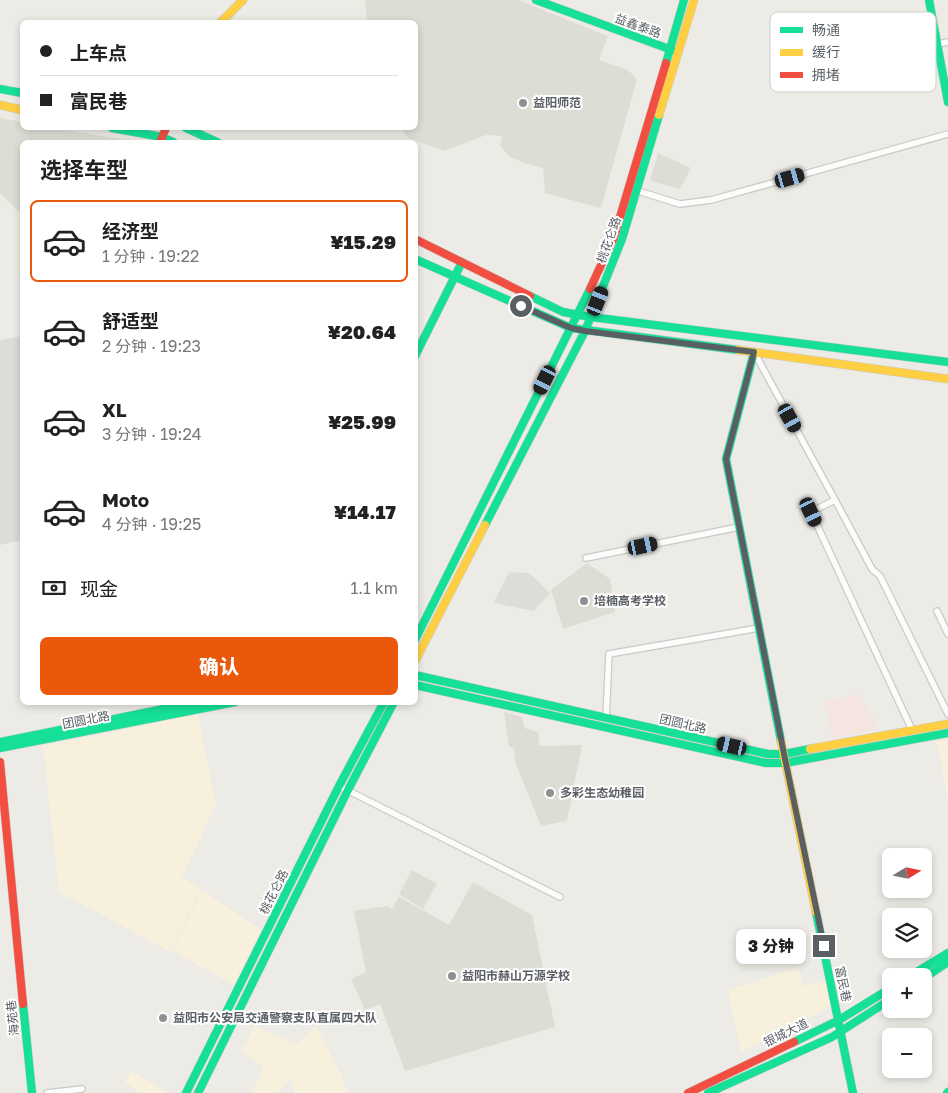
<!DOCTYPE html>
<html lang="zh">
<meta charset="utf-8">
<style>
:root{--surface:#fff;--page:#f2f2f2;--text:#222;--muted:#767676;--line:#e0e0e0;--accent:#ea580c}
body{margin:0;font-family:"Golos Text","Noto Sans SC",sans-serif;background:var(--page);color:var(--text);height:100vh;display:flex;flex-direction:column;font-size:19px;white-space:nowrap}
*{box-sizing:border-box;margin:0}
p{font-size:16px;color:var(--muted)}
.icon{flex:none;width:28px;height:28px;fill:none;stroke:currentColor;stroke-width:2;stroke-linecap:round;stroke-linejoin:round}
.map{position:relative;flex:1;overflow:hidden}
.side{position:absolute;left:20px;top:140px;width:398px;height:565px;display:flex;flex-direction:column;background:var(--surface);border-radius:8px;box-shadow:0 2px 8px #0003}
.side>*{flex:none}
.hud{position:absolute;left:20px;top:20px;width:398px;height:110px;border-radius:8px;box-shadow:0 2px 8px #0003;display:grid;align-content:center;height:110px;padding:0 20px;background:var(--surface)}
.needle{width:32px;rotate:80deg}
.controls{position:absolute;left:882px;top:848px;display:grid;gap:10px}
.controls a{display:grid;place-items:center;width:50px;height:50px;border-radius:8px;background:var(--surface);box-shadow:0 2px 8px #0003;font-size:25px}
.end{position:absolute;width:22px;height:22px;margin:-11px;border:6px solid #5a5f64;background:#fff;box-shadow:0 0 0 2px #fff}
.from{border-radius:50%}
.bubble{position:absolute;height:35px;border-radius:8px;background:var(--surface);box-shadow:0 2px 8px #0003;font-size:16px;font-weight:800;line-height:35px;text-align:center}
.car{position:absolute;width:15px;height:30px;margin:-15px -8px;border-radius:6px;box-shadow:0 0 4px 1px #0007;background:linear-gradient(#222 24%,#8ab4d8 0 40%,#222 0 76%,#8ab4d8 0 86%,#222 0)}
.hud b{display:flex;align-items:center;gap:18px;height:48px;font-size:19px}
.hud b+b{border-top:1px solid var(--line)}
.hud i{width:12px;height:12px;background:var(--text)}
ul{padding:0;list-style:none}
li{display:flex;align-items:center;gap:15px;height:82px;margin:0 10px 8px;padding:0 10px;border:2px solid transparent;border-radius:8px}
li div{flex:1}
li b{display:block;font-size:19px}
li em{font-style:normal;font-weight:800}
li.active{border-color:var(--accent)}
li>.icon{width:45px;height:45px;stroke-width:1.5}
h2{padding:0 20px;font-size:22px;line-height:60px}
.pay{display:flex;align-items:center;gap:12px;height:55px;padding:0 20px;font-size:19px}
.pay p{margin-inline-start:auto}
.action{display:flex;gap:10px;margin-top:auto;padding:10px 20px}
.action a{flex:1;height:58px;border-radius:8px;background:var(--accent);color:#fff;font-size:20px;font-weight:800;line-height:58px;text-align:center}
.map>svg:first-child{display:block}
.commercial{fill:#f6f0dd}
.industrial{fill:#dedcd8}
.education{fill:#deddd5}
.medical{fill:#f5e4e0}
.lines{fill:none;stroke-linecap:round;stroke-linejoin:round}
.street-casing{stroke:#c9cac9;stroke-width:8}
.fast-casing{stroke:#c7c9c7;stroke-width:9}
.slow-casing{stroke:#c7c9c7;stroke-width:9}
.jam-casing{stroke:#c7c9c7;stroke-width:9}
.street{stroke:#fcfcfb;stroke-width:5.5}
.fast{stroke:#16e098;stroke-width:8}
.slow{stroke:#ffcf43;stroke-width:8}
.jam{stroke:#f24e42;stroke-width:8}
.route{stroke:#5a5f64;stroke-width:6}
.poi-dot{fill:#8d9091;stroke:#fff;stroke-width:2}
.labels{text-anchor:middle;stroke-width:4;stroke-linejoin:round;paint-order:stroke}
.street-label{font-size:12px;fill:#5a5f64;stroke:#fff}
.poi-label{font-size:12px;font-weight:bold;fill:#5a5f64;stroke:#fff;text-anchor:start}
.key{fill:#fff;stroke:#cecfd0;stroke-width:1}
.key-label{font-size:14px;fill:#5a5f64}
</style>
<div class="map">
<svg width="948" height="1093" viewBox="0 0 948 1093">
<rect width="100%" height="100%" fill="#ecebe5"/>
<path class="commercial" d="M198 714 216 804 182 877 201 889 171 952 59 892 43 746Z
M948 740V803L937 742Z
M202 890 261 930 234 985 173 951Z
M799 967 803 986 828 981 832 1005 788 1030 741 1052 728 990Z
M255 1026 297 1044 316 1026 341 1075 348 1093H295L290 1079 278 1093H252L264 1067 241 1051Z
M131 1071 169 1093H140L125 1082Z"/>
<path class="industrial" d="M22 336V540L0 545V340Z
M509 572 529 573 550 593 534 611 494 603Z"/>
<path class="education" d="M365 0H518L608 36 599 60 628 70 637 79 601 208 545 193 543 168 524 163 509 156 500 146 502 136 486 135 444 151 408 138 401 128H415V22H367Z
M0 118 22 122V128H54L138 142H22V215L0 193Z
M658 153 691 168 680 189 650 181Z
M587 563 610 579 615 612 563 629 551 590Z
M504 712 522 717 524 728 538 732 540 746 582 745 567 821 541 826 516 764 514 749 509 746Z
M412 870 437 884 423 909 399 894Z
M473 882 532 915 555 1027 405 1071 380 1004 365 1010 351 979 366 972 354 911 387 906 392 909 399 897 449 925Z"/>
<path class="medical" d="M859 695 878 729 832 738 825 702Z"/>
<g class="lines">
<g class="street-casing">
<path id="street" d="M938 44 948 42
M638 191 680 204 711 200 948 134
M754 352 835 500
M586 558 739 527
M937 611 948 634
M606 718 609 654 759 628
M912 730 811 512 835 500 872 569 880 576 948 714
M339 786 560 897
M47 1093 82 1089"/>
</g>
<g class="fast-casing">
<path id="fast" d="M536 0 672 50
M929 0 948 102
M666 63 684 0
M0 89 22 93
M112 128 162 137 173 142
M186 128 217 142
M415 259 571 328 738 350
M530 296 563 312 591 317 948 362
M754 352 726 459 781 741
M415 356 462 262
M485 525 585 331 622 239 659 115
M415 640 590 289
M415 675 768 754H784L810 749
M415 685 766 763H785L948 733
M0 742 198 702
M0 748 235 702
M816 912 853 1093
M910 976 948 953
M924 978 948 962
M23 1004 32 1093
M794 1042 839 1020 891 988
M186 1093 339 786 384 702
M198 1093 348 790 394 702
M708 1093 832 1037 891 999
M947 1093 948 1092"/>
</g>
<g class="slow-casing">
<path id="slow" d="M221 22 243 0
M0 105 22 110
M659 115 694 0
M738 350 948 379
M415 661 485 525
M781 741 816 912
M810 749 948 724"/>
</g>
<g class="jam-casing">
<path id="jam" d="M160 142 166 128
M415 239 530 296
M590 289 614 237 666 63
M0 762 23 1004
M688 1093 794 1042"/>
</g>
<use href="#street" class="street"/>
<use href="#fast" class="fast"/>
<use href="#slow" class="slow"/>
<use href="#jam" class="jam"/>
</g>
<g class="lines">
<path class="route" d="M521 306 571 328 585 331 754 352 726 459 784 754 824 946"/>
</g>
<g class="poi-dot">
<circle cx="523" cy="103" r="5"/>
<circle cx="584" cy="601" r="5"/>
<circle cx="550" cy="793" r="5"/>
<circle cx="452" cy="976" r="5"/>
<circle cx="163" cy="1018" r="5"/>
</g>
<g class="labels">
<g class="street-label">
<text transform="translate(638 26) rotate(20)" y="4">益鑫泰路</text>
<text transform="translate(609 240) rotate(-70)" y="4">桃花仑路</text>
<text transform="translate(86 720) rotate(-11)" y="4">团圆北路</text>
<text transform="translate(683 724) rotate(13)" y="4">团圆北路</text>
<text transform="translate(274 892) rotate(-63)" y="4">桃花仑路</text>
<text transform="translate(843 984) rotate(78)" y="4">富民巷</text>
<text transform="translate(13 1018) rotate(-96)" y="4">海苑巷</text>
<text transform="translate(786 1033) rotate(-26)" y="4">银城大道</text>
</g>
<g class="poi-label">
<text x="533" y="107">益阳师范</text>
<text x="594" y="605">培楠高考学校</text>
<text x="560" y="797">多彩生态幼稚园</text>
<text x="462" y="980">益阳市赫山万源学校</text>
<text x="173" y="1022">益阳市公安局交通警察支队直属四大队</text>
</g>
</g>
<rect x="770" y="12" width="166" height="80" rx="8" class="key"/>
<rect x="780" y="27" width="23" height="6" fill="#16e098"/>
<rect x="780" y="49" width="23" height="7" fill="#ffcf43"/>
<rect x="780" y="72" width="23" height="6" fill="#f24e42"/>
<g class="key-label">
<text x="812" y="35">畅通</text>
<text x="812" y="57">缓行</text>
<text x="812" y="80">拥堵</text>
</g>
</svg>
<div class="controls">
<a><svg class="needle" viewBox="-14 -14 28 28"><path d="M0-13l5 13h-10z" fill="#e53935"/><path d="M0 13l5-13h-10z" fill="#767676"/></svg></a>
<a><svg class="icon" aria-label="layers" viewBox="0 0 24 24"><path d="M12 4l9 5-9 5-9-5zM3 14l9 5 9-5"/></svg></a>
<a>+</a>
<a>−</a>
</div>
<i class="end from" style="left:521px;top:306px"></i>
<i class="end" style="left:824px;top:946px"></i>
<div class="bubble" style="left:736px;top:929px;width:70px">3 分钟</div>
<i class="car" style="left:790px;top:178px;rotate:74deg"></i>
<i class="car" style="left:598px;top:301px;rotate:22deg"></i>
<i class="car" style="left:545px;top:380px;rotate:206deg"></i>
<i class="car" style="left:790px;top:418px;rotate:151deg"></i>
<i class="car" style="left:811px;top:512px;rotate:155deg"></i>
<i class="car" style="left:643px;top:546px;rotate:78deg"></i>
<i class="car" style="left:732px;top:746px;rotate:283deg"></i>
<div class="hud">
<b><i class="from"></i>上车点</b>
<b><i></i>富民巷</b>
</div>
<section class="side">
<h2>选择车型</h2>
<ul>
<li class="active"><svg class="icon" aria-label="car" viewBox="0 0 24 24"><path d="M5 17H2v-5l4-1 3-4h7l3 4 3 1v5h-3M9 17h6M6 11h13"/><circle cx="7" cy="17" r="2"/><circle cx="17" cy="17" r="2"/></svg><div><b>经济型</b><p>1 分钟 · 19:22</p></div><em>¥15.29</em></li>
<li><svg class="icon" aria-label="car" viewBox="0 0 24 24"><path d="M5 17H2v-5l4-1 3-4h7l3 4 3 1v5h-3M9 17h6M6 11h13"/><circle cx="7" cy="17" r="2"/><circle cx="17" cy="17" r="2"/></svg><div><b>舒适型</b><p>2 分钟 · 19:23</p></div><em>¥20.64</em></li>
<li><svg class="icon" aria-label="car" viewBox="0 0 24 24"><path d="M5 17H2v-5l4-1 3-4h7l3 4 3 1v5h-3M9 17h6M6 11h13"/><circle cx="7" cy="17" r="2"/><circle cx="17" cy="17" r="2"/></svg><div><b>XL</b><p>3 分钟 · 19:24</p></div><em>¥25.99</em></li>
<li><svg class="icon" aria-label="car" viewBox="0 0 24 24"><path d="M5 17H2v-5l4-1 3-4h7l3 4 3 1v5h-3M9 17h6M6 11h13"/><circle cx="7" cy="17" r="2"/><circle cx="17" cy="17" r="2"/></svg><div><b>Moto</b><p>4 分钟 · 19:25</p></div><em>¥14.17</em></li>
</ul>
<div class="pay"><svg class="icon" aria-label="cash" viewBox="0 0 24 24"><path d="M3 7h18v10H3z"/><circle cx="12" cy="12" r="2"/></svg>现金<p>1.1 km</p></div>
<div class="action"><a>确认</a></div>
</section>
</div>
